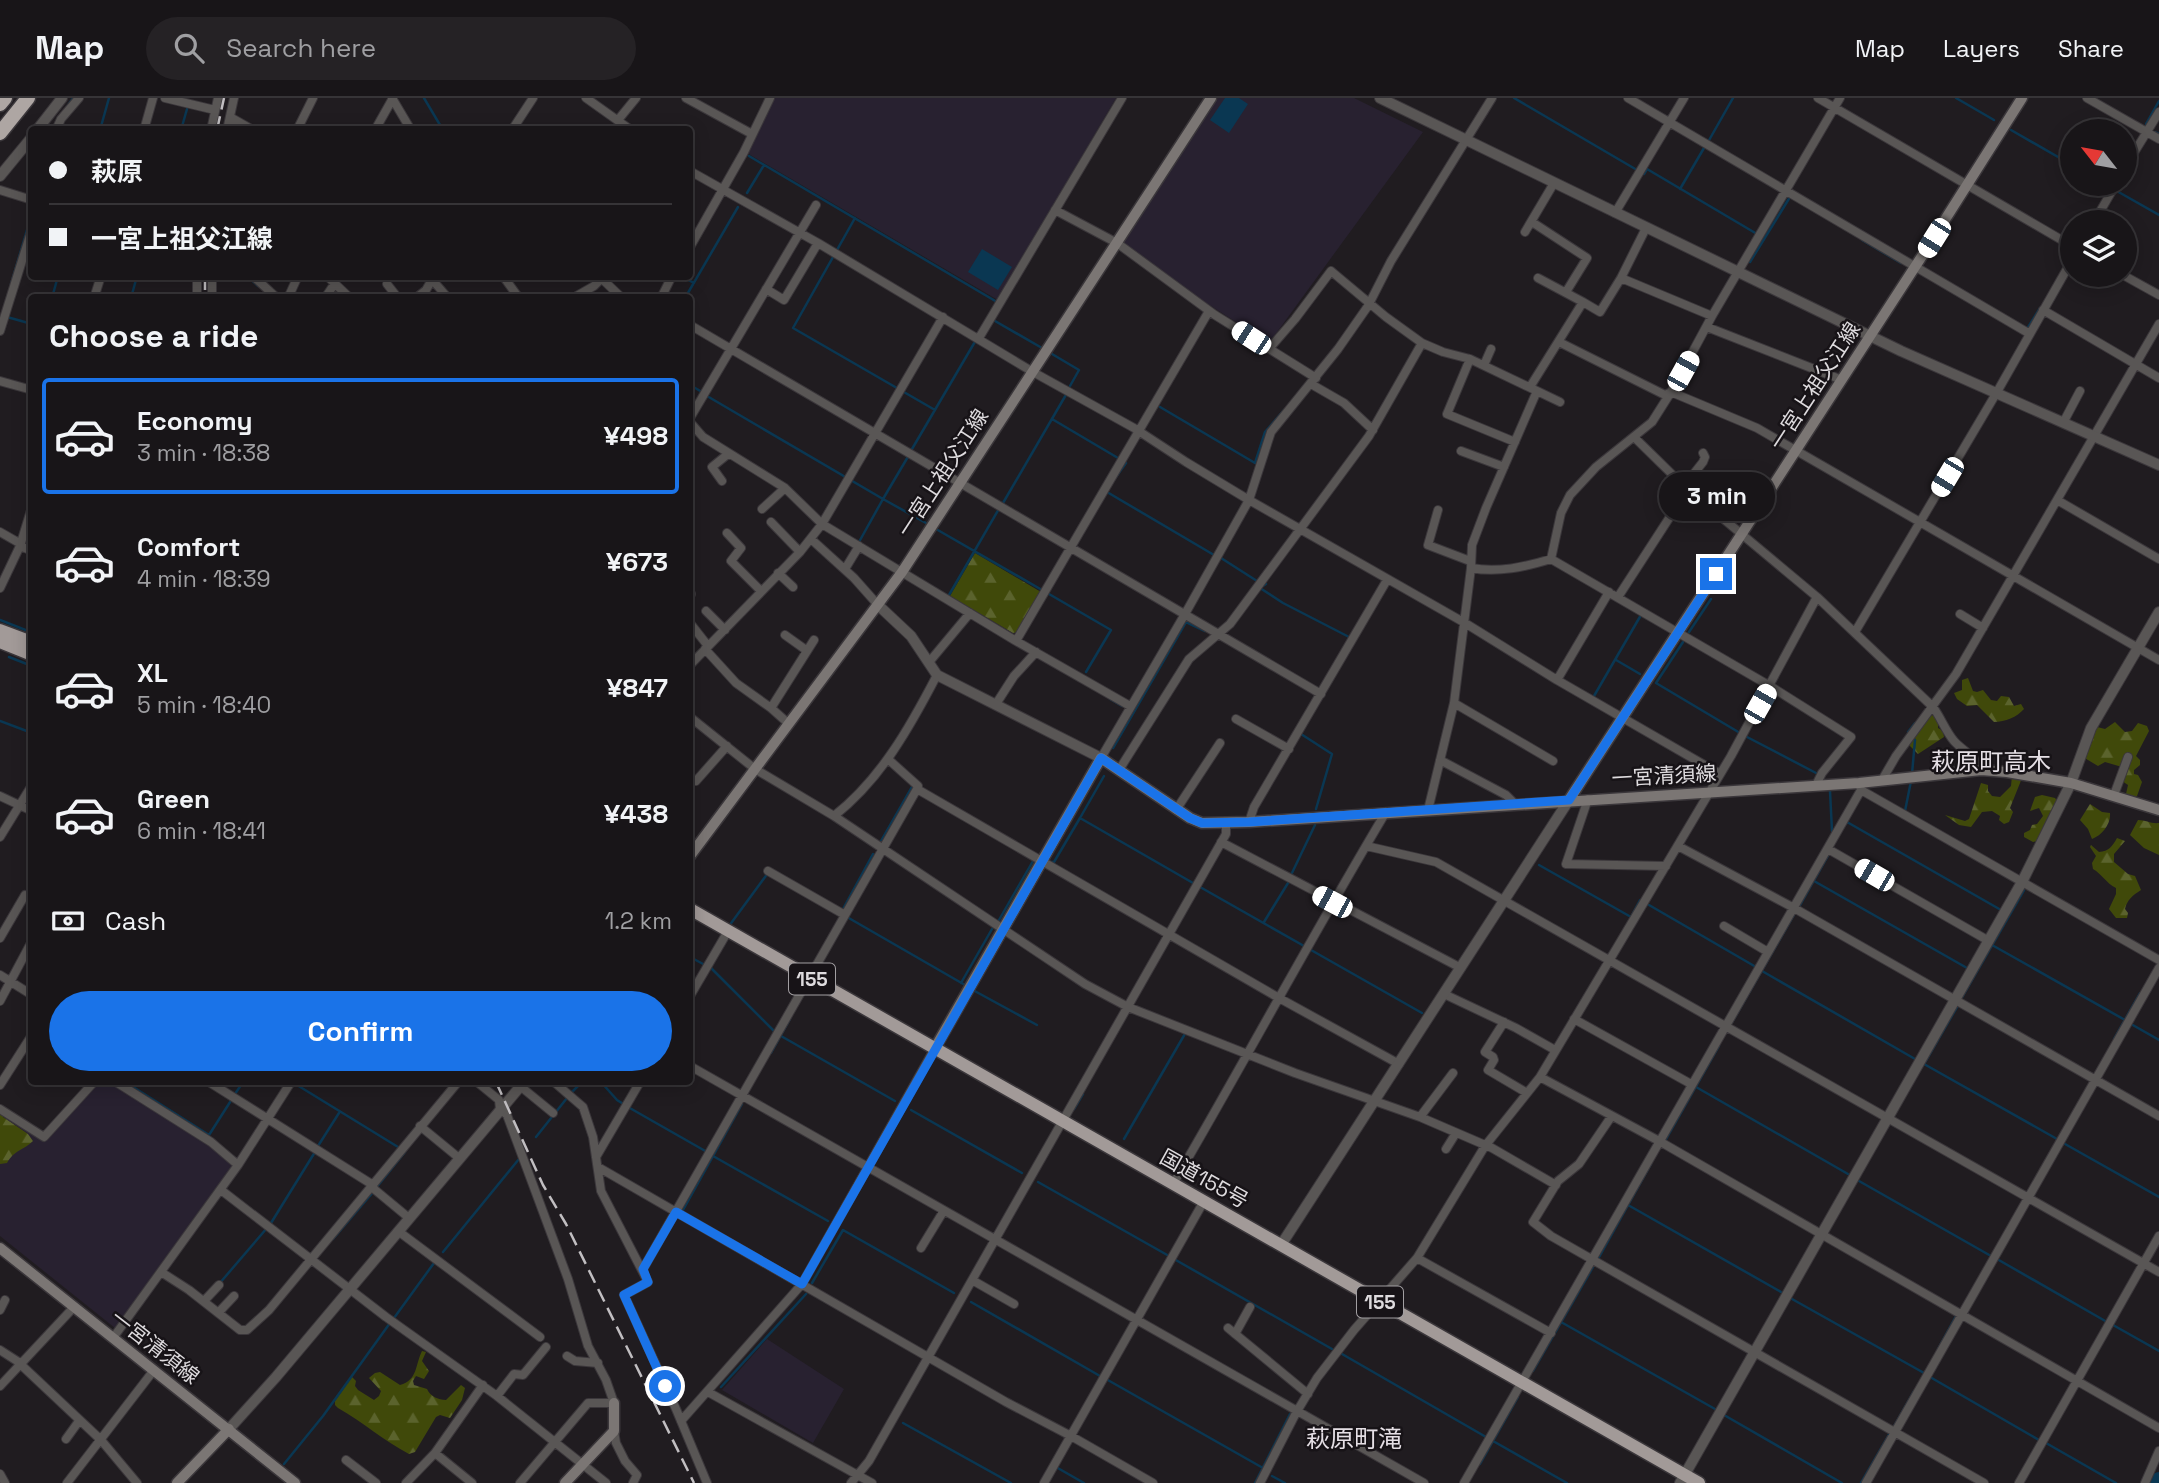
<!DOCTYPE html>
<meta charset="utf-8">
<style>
:root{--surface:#181518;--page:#252225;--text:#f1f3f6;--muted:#9f9fa2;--line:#363437;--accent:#1a73e8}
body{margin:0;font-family:"Space Grotesk","Noto Sans JP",sans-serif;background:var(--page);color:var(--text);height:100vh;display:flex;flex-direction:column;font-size:26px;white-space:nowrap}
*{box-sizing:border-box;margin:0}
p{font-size:23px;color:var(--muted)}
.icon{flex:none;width:38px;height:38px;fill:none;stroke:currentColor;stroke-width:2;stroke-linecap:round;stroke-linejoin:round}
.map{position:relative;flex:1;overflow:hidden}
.drawer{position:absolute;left:28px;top:196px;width:665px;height:791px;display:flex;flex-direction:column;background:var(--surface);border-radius:7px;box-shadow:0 4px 18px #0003,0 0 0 2px var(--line)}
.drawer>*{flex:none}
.guide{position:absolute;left:28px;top:28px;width:665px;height:154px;border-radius:7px;box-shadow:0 4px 18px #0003,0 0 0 2px var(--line);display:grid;align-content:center;height:154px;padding:0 21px;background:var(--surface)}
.needle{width:46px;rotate:301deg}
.tools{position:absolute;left:2060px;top:21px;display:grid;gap:14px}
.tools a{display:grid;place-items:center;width:77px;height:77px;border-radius:50%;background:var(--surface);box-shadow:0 4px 18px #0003,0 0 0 2px var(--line);font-size:35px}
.end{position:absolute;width:32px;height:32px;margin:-16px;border:9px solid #1a73e8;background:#fff;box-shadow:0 0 0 4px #fff}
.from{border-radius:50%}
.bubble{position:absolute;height:49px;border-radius:24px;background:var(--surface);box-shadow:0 4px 18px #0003,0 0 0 2px var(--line);font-size:23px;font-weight:700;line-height:49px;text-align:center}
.car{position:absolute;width:21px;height:42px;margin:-21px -10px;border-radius:9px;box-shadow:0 0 5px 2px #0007;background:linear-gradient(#fff 24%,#345 0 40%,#fff 0 76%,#345 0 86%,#fff 0)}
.guide b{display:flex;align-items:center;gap:24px;height:66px;font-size:26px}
.guide b+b{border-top:2px solid var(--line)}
.guide i{width:18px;height:18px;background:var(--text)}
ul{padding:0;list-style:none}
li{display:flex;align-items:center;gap:21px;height:116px;margin:0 14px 10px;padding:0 7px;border:4px solid transparent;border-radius:7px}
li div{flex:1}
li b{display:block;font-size:26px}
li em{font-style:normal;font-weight:700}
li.on{border-color:var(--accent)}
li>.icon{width:63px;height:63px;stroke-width:1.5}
h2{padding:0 21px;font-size:32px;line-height:84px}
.pay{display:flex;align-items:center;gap:18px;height:77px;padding:0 21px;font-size:26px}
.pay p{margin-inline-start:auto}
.action{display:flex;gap:14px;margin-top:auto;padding:14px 21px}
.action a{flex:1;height:80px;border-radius:42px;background:var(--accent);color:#fff;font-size:28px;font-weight:700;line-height:80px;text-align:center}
header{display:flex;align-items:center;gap:42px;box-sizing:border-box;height:98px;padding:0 35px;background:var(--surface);border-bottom:2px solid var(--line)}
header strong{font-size:33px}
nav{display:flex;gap:38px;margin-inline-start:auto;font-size:24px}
.search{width:490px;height:63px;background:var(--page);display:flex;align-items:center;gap:18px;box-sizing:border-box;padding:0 24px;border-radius:38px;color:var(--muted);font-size:26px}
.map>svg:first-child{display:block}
.education{fill:#282130}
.forest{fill:url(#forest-firs)}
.water{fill:#0a3752}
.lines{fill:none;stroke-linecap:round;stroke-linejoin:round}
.stream{stroke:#0a3752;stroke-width:2.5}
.river{stroke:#0a3752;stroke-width:18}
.minor-casing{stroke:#3b373b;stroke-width:10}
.tertiary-casing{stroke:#3b373b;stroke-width:12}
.secondary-casing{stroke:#3b373b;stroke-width:13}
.trunk-casing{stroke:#3b373b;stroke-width:15}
.motorway-casing{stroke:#3b373b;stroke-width:17}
.minor{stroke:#595655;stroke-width:8}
.tertiary{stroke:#595655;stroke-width:10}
.secondary{stroke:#7b7674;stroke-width:10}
.trunk{stroke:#a29a98;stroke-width:12}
.motorway{stroke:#aea6a3;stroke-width:14}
.rail{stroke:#c1bec1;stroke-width:2.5;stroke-dasharray:14 7;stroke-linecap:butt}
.route{stroke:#1a73e8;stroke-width:9}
.labels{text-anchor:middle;stroke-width:5;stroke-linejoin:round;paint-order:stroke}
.shield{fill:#171317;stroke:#a29fa2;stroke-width:2}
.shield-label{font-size:19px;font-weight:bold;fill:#dedbde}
.street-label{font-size:21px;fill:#dedbde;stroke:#171317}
.quarter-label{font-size:24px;fill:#e5dfe5;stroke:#171317}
</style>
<header>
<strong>Map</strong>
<div class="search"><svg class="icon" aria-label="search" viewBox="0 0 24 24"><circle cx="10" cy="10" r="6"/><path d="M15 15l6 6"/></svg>Search here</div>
<nav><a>Map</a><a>Layers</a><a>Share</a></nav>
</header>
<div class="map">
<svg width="2159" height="1385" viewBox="0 0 2159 1385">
<defs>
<pattern id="forest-firs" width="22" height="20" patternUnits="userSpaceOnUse" patternTransform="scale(1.75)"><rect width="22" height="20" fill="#40490a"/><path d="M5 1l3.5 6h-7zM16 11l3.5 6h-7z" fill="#5b632d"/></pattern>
</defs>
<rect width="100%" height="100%" fill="#201c20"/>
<path class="education" d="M775 0H1116L998 202 747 55Z
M1218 0H1354L1423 34 1269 245 1189 194 1123 144Z
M97 984H108L209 1047 233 1066 115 1230 0 1138V1027L7 1018 43 1043Z
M767 1241 844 1291 813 1345 722 1292Z"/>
<path class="forest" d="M975 455 1041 494 1018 534 1013 535 950 498Z
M1968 580 1973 593 1977 594 1983 592 1991 602 1997 603 2001 598 2009 599 2014 608 2021 606 2024 611C2017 619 2005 624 1994 624L1977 607 1967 608 1957 601 1954 595 1962 592V582Z
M1933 617 1938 621V630L1943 633 1944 639 1918 656 1910 648V644C1919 636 1923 621 1933 617Z
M2115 624 2125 634 2132 633 2138 625 2147 628 2149 633 2136 658 2140 662V667L2134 672V676L2138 677 2142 684 2137 698 2131 700 2126 696 2128 687 2122 683V669L2105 664 2098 668 2083 659 2085 649 2097 629 2105 631Z
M2012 678 2022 680 2010 710 2013 714 2009 724 2004 726 1999 722 2000 718 1992 713 1982 714 1971 729 1959 727 1945 717 1965 723 1969 721 1981 685 1988 687V693L1992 698 2000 699 2011 688Z
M2042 697 2055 700 2058 704C2048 715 2043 730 2037 743L2033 744 2024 739V735L2030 732 2032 727 2037 726 2043 718 2039 710 2030 713 2035 699Z
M2090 706 2102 714 2110 715C2111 726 2102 737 2092 741L2088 731 2080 722Z
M2138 722C2146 722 2151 726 2159 725V757L2144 750 2130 737Z
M2117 740 2125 743 2114 756V764L2128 776 2135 778 2141 792C2133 797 2127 802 2125 811L2128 815 2127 820H2116L2109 811 2116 796V790C2106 785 2102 776 2093 771L2092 765 2096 758 2090 749 2091 747 2099 754C2109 753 2112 749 2117 740Z
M3 1012V1019L28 1036 33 1043C24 1052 14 1052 7 1065L0 1066V1014Z
M422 1253 426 1254 422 1263 429 1273 424 1281 416 1278 413 1283 414 1287 427 1291C430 1298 438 1302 446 1302L461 1287 465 1290 462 1302 450 1320 440 1317 436 1319 415 1354 409 1356C384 1343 363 1324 338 1310L335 1307V1303L352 1279 356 1283 355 1288 358 1292 374 1302 379 1298 381 1293 369 1280 375 1275 380 1274 400 1287C418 1282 415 1267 422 1253Z"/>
<path class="water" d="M1225 0H1239L1248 6 1229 35 1210 22Z
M982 151 1012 169 998 192 968 174Z"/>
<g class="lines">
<path class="stream" d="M424 0 443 32
M1514 0 1637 72
M1956 0 1994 22
M67 9 73 0
M2146 26 2159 3
M100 32 109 0
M181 32 187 11
M2011 32 2072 67
M2155 34 2159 36
M1708 44 1733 0
M749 58 997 204 996 206
M1644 76 1647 71 1757 136
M1680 91 1704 50
M2115 92 2159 117
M747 95 764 67
M855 120 793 230 935 312
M1862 142 1901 165
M1750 164 1790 99
M247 178 258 188
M681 178 694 185
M11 186 32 115
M52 200 58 178
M131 200 137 178
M685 200 738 109
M7 219 32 226
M995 223 1042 250
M2027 231 2040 210
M1052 256 1079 272 1070 288
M690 287 702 294
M707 298 883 401 859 444
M1160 309 1255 365 1265 334 1284 312
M1052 321 1118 360
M912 351 976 242
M909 357 883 401 926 425
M1116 379 1126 365
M1107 394 1214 457
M1003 405 1067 295
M936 431 1042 492
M1221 460 1257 483
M1266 486 1260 490 1283 505 1351 540
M1049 496 1111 532 1086 574
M949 497 1000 409
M0 522 28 533 32 523
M1689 534 1711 501
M1683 544 1656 585 1740 635
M9 559 32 568
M1616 562 1640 576
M1594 598 1641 517
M1110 601 1122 608
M0 623 32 635
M1301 636 1332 656 1316 711
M1747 639 1818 676
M1113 650 1186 524 1205 533
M1912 676 1915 642 1908 634 1915 625
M1104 678 1080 720 1193 785
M1830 693 1832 733
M1905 713 1911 683
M1846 726 1847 724 2001 812
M881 743 913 687 911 685
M1051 764H1054L1080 720
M1539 767 1631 819 1640 802
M1291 777 1315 727
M1814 783 1967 870
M1200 789 1304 848
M1649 807 1756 869
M1799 809 1829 756
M843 811 873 756
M847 819 965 887
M999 822 1033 763
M1264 824 1288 785
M729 828 768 775
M1992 847 2125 922
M1311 852 1422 915
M690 859 705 867
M711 870 774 933
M1762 873 1915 961
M961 885 992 831
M971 891 1037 927
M1961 901 2024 792
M1957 909 1924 966 2057 1041
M1731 926 1795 815
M2131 926 2159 942
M781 938 895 1003
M2114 941 2140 895
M771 955 790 921
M601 984 617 1002 625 1007
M130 987 209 1037 232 1001
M297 987 398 1049
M1696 989 1848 1076
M571 995 582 984
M235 996 243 984
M628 1009 707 1054
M1074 1011 1083 996
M911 1012 1022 1075
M536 1039 567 1000
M1124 1041 1186 934
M1665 1043 1719 948
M2065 1046 2159 1099
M318 1048 339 1015
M713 1058 828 1123
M1859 1083 1991 1158
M1038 1084 1169 1158
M376 1090 405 1054
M1628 1107 1781 1194
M683 1112 742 1006
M271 1125 315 1054
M333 1141 374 1093
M443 1154 519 1061
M1174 1161 1332 1251
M1598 1161 1651 1066
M1997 1161 2107 1224
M812 1185 843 1132 954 1195
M219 1186 267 1130
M1792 1201 1924 1275
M971 1204 1100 1278
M394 1220 434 1165
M1561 1224 1715 1311
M2114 1224 2113 1227 2159 1253
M1938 1251 1956 1218
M1342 1256 1486 1339
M1533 1273 1593 1169
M1930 1279 2039 1342
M1106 1281 1263 1370
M721 1289 806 1196
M1724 1317 1842 1385
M903 1325 1011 1385
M1893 1330 1914 1293
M1493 1343 1567 1385
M2046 1345 2116 1385
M284 1366 323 1318 390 1225
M1480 1366 1518 1299
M1056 1369 1084 1385
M1272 1378 1285 1385
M1255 1385 1290 1316
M1861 1385 1890 1335"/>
<path class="river" d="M2158 1385 2159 1383"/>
<g class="minor-casing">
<path id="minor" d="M165 0 215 12
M392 0 411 32
M586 0 631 32
M686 0 752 36
M1628 0 2030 236
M1818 0 2072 148
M2087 0 2159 41
M230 19 253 32
M618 22 636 0
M56 32 61 21 79 0
M144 32 153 0
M211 32 218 0
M227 32 234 0
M297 32 313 0
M375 32 393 0
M512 32 533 0
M2124 71 2159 14
M690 73 818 145 1033 274 1134 330 1186 364 1249 402 1465 525 1557 582 1720 676
M0 92 32 102
M1055 112 1117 145 1215 217 1316 280
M1615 115 1684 0
M1532 124 1587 160 1566 194
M2094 124 2116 86
M1525 134 1554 85
M690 149 744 54 770 0
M2123 177 2159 197
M197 178V200
M253 178 277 200
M327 178 350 200
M429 178 448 200
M503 178 519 200
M599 178 622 200
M1538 180 1583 204
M1621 180 1712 218
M387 186 398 200
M766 191 784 202 818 145
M94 200 101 178
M212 200V178
M288 200 298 178
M325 200 335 185
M416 200 426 192 434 178
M573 200 594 188 604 178
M661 200 672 178
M2043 212 2159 280
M690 227 1321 596
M1707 229 1842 282
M0 233 32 131
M979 240 1122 0
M1559 244 1665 297 1671 294 1757 330 2159 562
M1269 251 1295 221 1331 173 1386 219 1422 245
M1470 261 1447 316 1515 344
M1484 267 1491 251
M0 283 32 292
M1311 286 1344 305 1373 332
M1530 289 1583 204 1600 214 1621 180 1646 130
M690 320 816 107
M690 324 703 339 785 390 822 426 1016 543 1130 608
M2063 325 2080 293
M1634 339 1684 388 1817 499 1933 609C1941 620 1945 632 1954 643 1964 654 1976 658 1981 672
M1461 353 1504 369
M722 383 712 369 728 356
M1684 388 1703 364 1705 359 1703 355
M2057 402 2159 461
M762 411 785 390
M1438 412 1428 447 1470 463
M771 424 800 454
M0 434 21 446
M727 435 741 450 731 463 761 493
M811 441 854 480 878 507
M20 448 32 453
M1551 461 1561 415 1570 397 1596 369 1652 324 1671 294 1712 218 1840 0
M1471 470 1472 447 1486 410 1537 293
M845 471 859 448
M778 475 793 489
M0 490 20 448 32 409
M690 494 691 496 690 498
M1618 499 1688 391
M706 513 725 532
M1960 516 1983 530
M690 525 708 548
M1855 534 1997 294 2072 162
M785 537 806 552
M1016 543 1209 213
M705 551 736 585 771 610 789 626
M930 563 970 515
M690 567 800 454 822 426 943 219
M1557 582 1609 494
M1454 605 1553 663
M996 606 1014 578 1036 554
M771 610 814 542
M690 619 755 671 834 718 1085 886 1128 909 1295 975 1420 1019 1492 1050 1556 1087
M1236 621 1289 651
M1101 660 1185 516 1249 402 1271 334 1338 251 1368 208 1391 163 1492 0
M889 662 918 688 917 691 1279 900 1399 966
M1440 662 1506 697 1514 705
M1119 672 1189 561 1230 526 1369 338 1422 245 1443 254 1470 261 1560 304
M1882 682 1896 658 1956 576 2159 226
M696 683 727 648
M1860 688 1861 692 2159 862
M2114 697 2128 659
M0 698 32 713
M1588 701 1566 766 1666 768
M1176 712 1220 645
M1428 712 1454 605 1471 470C1498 475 1525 469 1551 461L1770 588 1851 639 1822 675 1816 687
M834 718C881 681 910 629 937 577
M1249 724 1254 709 1387 482
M0 739 32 687
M1221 744 1461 870
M1366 748 1436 764 2159 1174
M1678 748 1794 810 2159 1018
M1828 751 1989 843
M768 773 845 817
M1724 828 1768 854
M0 840 25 797 32 800
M0 877 32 897
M1444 896 1516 930 1555 952
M690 898 728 833
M0 903 32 843
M1574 921 1691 986
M1504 924 1485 954 1493 959 1494 962 1488 972 1527 995
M690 968 1424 1385
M1540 979 1659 1043 2159 1330
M116 984 211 1044 238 1067
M209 984 373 1087 374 1091 409 1120
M477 984 499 1002 500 1011 507 1017 568 1181 588 1248 606 1282 614 1305H588L520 1385
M554 984 583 1009 593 1039 601 1093 648 1184 624 1197 676 1311 707 1385
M0 987 32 937
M520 988 553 1015
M0 1011 44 1039 94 984
M1420 1019 1453 975
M1611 1019 1579 1066 1558 1083 1533 1124 1551 1138 1984 1385
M420 1028 459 1060
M1446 1051 1456 1035
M596 1059 640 984
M598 1069 1006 1304 1071 1338 1153 1385
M1173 1086C1245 963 1313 836 1386 714
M221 1092 386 1219 497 1298 606 1385
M398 1133 540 1239
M921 1150 943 1114
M1417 1160 1551 1235
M643 1171 917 691
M161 1174 189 1192 240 1232H247L269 1212 458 984
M972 1182 1014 1206
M204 1203 219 1187
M0 1212 5 1202
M219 1214 234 1198
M1228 1230 1308 1296
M1235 1236 1250 1209
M113 1240 238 1067 291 984
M0 1252 17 1263 101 1342 137 1385
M567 1258 575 1263 598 1265
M0 1288 74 1209
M708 1294 872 1385
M497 1298 514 1276 523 1277 546 1249
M681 1323 802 1186 935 950
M614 1333 616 1345 625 1363 637 1377 633 1385
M66 1341 79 1323
M435 1355 472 1385
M346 1362 376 1385
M0 1376 5 1385
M67 1385 154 1272
M406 1385 435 1355 483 1287
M851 1385 869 1363 1226 736V725
M1044 1385 1204 1103
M1260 1385 1296 1315 1317 1280 1354 1232 1417 1160 1485 1048 1540 979 1731 658 1817 499
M1464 1385 1861 692
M1866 1385 2159 870
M2019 1385 2159 1138
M2145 1385 2159 1353"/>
</g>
<g class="tertiary-casing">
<path id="tertiary" d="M1380 0 1901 253 2159 367
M37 32 62 0
M0 78 32 39
M878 507 911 538 937 577 1101 660
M1281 1147 1569 702
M229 1331 276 1279 524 984
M1680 1385 2022 784 2071 685 2091 630 2159 514"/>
</g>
<g class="secondary-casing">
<path id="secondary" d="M1569 702 1922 158 2022 0
M690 758 902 474 1211 0
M935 950 1101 660 1190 720 1202 725 1249 724 1859 685 1981 672 2007 674 2071 685 2159 712
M0 1150 295 1385
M177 1385 229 1331
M565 1385 614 1333V1305"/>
</g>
<g class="trunk-casing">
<path id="trunk" d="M0 532 32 544
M0 544 32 557
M690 811 1699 1385"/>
</g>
<g class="motorway-casing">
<path id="motorway" d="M0 6 5 0
M0 35 28 0"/>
</g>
<use href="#minor" class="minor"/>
<use href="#tertiary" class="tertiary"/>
<use href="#secondary" class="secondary"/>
<use href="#trunk" class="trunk"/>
<use href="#motorway" class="motorway"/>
<path class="rail" d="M217 32 224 0
M205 178V200
M496 984 543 1087 566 1126 694 1385"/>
</g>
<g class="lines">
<path class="route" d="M665 1288 624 1197 648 1184 643 1171 676 1114 802 1186 1101 660 1190 720 1202 725 1249 724 1569 702 1716 476"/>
</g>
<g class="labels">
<g class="shield">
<rect x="789" y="865.5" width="46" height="31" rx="5"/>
<rect x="1357" y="1188.5" width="46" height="31" rx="5"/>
</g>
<g class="shield-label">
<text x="812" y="888">155</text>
<text x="1380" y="1211">155</text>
</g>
<g class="street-label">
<text transform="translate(1815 288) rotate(-57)" y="7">一宮上祖父江線</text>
<text transform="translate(943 375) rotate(-57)" y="7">一宮上祖父江線</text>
<text transform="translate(1664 678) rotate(-3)" y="7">一宮清須線</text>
<text transform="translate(1204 1081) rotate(29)" y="7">国道155号</text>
<text transform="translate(155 1249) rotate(38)" y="7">一宮清須線</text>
</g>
<g class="quarter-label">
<text x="1991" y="672">萩原町高木</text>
<text x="1354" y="1349">萩原町滝</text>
</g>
</g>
</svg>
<div class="tools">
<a><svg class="needle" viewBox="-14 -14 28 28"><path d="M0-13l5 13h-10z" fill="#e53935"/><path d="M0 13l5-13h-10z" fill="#9f9fa2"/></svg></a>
<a><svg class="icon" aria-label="layers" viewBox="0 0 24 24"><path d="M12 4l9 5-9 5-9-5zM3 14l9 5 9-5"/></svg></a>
</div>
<i class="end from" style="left:665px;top:1288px"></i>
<i class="end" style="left:1716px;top:476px"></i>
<div class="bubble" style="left:1659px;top:374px;width:116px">3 min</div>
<i class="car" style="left:1934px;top:140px;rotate:212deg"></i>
<i class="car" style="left:1251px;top:240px;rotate:303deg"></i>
<i class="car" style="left:1683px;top:273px;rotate:29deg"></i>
<i class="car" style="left:1947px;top:379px;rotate:211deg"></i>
<i class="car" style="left:1760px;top:606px;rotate:30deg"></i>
<i class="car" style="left:1874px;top:777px;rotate:300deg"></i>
<i class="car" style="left:1332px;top:804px;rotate:298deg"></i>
<div class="guide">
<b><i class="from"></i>萩原</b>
<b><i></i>一宮上祖父江線</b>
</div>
<section class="drawer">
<h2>Choose a ride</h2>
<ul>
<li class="on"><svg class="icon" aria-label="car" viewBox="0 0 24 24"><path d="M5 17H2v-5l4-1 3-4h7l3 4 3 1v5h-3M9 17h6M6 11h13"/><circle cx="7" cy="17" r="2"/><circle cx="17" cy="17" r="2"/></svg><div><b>Economy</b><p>3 min · 18:38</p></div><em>¥498</em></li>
<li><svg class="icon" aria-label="car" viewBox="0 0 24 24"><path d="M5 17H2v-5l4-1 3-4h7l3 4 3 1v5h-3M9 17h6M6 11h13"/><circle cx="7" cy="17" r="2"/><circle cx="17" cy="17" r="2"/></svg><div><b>Comfort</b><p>4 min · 18:39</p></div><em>¥673</em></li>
<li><svg class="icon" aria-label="car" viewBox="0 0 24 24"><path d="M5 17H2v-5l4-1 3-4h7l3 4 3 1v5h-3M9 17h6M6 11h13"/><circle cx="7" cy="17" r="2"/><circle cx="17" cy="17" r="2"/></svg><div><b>XL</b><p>5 min · 18:40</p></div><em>¥847</em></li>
<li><svg class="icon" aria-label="car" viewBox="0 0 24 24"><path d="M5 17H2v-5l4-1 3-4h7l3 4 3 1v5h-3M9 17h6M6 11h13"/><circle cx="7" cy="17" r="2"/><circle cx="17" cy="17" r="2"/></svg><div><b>Green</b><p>6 min · 18:41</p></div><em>¥438</em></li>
</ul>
<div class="pay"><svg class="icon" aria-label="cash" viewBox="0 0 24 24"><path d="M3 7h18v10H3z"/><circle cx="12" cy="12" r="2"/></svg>Cash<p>1.2 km</p></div>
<div class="action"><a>Confirm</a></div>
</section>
</div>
